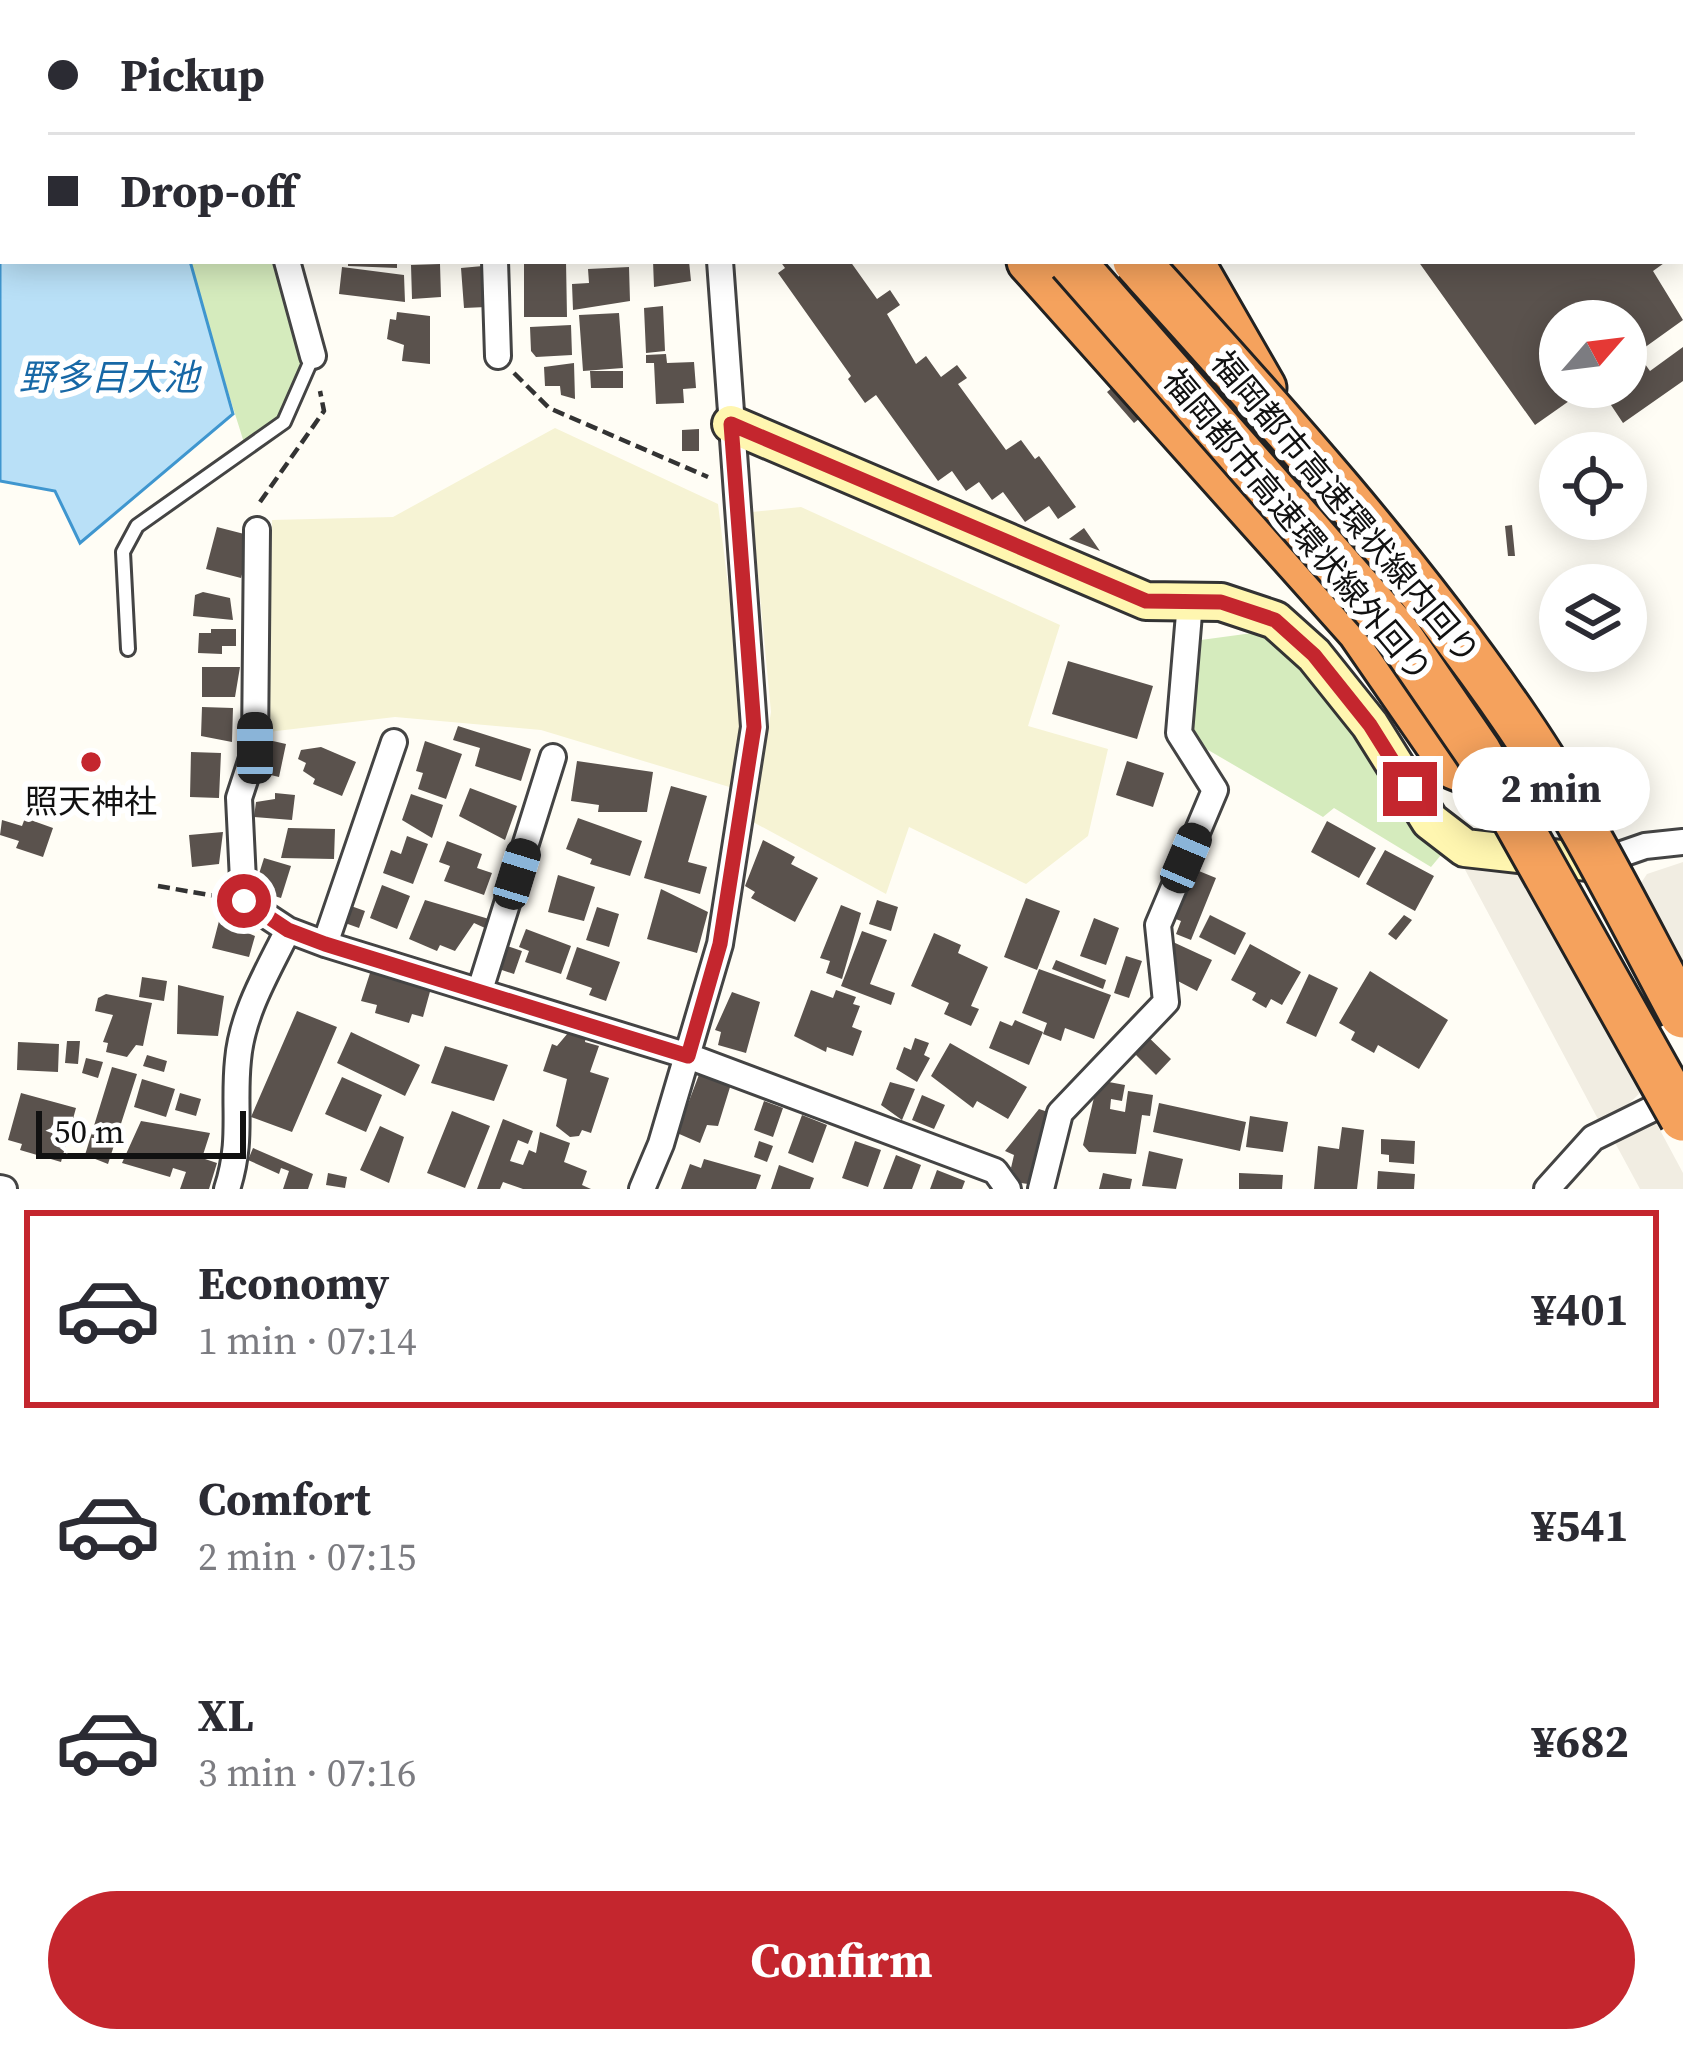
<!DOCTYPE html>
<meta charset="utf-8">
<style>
:root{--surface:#fff;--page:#f7f7f7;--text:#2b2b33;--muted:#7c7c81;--line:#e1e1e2;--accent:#c4262e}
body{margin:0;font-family:"Source Serif 4","Noto Sans JP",serif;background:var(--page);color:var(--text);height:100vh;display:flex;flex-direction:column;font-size:45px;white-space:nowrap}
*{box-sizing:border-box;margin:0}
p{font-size:39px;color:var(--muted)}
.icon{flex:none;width:66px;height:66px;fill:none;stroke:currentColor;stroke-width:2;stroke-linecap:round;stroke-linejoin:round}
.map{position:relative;height:1189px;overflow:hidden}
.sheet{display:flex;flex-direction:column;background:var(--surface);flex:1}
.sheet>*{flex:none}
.banner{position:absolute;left:0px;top:0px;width:1683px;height:264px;box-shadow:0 6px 30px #0003;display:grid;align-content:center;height:264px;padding:0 48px;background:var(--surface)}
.needle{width:78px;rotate:62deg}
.fabs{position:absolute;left:1539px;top:300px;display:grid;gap:24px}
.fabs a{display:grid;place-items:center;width:108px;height:108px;border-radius:50%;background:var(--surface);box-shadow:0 6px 30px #0003;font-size:60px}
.scale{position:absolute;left:36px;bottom:30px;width:210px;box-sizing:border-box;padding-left:12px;border:6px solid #111;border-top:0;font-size:33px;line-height:42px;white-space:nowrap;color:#111;-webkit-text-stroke:9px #fff;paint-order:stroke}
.end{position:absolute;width:54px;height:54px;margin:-27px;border:15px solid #c4262e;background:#fff;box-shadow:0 0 0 6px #fff}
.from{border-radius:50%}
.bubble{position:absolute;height:84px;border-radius:42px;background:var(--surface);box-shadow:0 6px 30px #0003;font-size:39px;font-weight:700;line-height:84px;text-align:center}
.car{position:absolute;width:36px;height:72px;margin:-36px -18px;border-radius:15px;box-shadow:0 0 9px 3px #0007;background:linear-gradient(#222 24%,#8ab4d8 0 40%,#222 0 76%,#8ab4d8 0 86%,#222 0)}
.banner b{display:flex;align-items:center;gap:42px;height:114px;font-size:45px}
.banner b+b{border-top:3px solid var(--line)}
.banner i{width:30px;height:30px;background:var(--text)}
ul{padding:21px 0 0;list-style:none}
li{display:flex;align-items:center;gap:36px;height:198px;margin:0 24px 18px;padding:0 24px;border:6px solid transparent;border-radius:0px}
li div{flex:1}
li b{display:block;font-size:45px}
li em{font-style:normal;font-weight:700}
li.active{border-color:var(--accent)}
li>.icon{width:108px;height:108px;stroke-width:1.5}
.button{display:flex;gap:24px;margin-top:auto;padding:24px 48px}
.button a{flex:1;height:138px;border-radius:72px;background:var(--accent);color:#fff;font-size:48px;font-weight:700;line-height:138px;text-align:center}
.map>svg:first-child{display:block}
.farmland{fill:#f6f3d4}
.green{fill:#d5ebbd}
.plaza{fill:#f1ede2}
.water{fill:#b9e0f7;stroke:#3f96cf;stroke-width:3}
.building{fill:#5a524d}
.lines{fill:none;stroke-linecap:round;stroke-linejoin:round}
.lane-casing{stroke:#444;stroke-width:18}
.street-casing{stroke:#444;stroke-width:30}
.secondary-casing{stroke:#333;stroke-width:42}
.highway-casing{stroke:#222;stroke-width:51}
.path{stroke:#333;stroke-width:4.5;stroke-dasharray:12 6;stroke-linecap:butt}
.lane{stroke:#fff;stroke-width:12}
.street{stroke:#fff;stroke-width:24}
.secondary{stroke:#fff6b0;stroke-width:36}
.highway{stroke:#f5a25d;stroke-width:45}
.highway-bridge-casing{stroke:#222;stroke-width:51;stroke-linecap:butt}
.highway-bridge{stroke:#f5a25d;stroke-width:45}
.route{stroke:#c4262e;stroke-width:15}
.poi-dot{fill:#c4262e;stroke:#fff;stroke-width:4.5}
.labels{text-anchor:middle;stroke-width:12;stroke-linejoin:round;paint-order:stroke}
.street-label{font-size:33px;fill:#111;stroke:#fff}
.poi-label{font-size:33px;fill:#111;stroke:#fff}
.water-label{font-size:36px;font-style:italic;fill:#1768a6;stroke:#fff}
</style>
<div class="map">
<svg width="1683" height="1189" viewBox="0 0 1683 1189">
<rect width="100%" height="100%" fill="#fffdf5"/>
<path class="farmland" d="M555 428 718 504 747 740 736 789 541 730 395 717 268 732 272 520 393 517Z
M801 507 1060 625 1028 726 1108 749 1088 836 1026 884 909 827 886 894 753 822 771 712 752 512Z"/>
<path class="green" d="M187 261H283L313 356 283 423 246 449Z
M1260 632 1330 699 1441 855 1431 867 1334 808 1323 817 1179 733 1186 642Z"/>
<path class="plaza" d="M1683 862V989L1639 886 1647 874Z
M1462 864 1523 874 1557 925 1640 1093 1616 1116 1600 1123Z
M1653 1117 1683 1173V1189H1640L1613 1139Z"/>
<path class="water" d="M0 0 117 3H3V261H190L233 414 80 543 55 491 0 481Z"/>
<path class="building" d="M348 261H397V268L348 266Z
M524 261H566L567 317H524Z
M653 261H689L691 281 654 287Z
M780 261H850L877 299 890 290 900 305 887 314 916 364 926 356 941 377 957 365 967 378 958 384 1006 450 1021 440 1035 459 1039 456 1076 507 1058 519 1049 506 1025 522 1003 492 992 500 979 482 966 491 952 471 938 481 876 395 865 403 848 379 851 376 778 273 785 268Z
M1418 261H1667L1653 271 1683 320 1637 353 1650 371 1683 347V381L1623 423 1609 402 1635 381 1626 368V321H1560V387H1589L1535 425Z
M440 264 441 297 412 299 411 265Z
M483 266 486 307 464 308 461 268Z
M342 267 404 275 405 302 339 294Z
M629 267 630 301 573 310 572 284 589 283 588 269Z
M663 306 665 351 646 353 644 308Z
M397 312 430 316V364L402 361 404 345 387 339 390 319 396 320Z
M619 313 623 368 583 371 579 315Z
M571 325 572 355 536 357 531 351 530 327Z
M666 354 667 363 694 362 696 388 683 389 684 403 656 404 654 363H646V355Z
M574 363 575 399 561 395 560 386H545L544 367Z
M1138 366 1164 398 1134 423 1107 392Z
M590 371H623V388H591Z
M699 429V451H682V430Z
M1512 525 1515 556H1508L1505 526Z
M217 527 252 536 241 578 206 569Z
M1084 528 1100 551 1069 539Z
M203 592 230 598 233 620 193 616 195 595Z
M211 629H236V646H222V654L198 653 199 633H211Z
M1068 661 1153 686 1137 739 1052 714Z
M202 667H240L235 697H202Z
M202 707 233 708 232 742 201 736Z
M458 726 531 749 521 781 475 766 480 748 453 740Z
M264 739 286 744 279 777 258 772Z
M425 741 462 754 446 799 418 789 423 773 416 771Z
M321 747 356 762 342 796 313 784 315 779 303 771 306 763 298 759 301 750Z
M191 752 221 753 219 798 190 797Z
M577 761 653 772 647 812H598L599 805 571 801Z
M1127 761 1164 773 1153 807 1116 795Z
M671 786 707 796 688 862 707 867 700 894 644 878Z
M470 788 517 806 505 840 459 816Z
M275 793 295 795 292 820 254 817 256 802 275 799Z
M411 794 443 805 432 838 402 820Z
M25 818 53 828 43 857 16 848 19 841 0 835 2 820 22 826Z
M578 818 642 841 630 876 590 864 592 859 566 849Z
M1327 821 1376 848 1359 878 1311 852Z
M288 828 335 829 334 859 281 858Z
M223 832 219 864 192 867 189 835Z
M407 836 428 844 413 884 383 873 391 850 401 854Z
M763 840 795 857 791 864 818 878 795 922 751 898 755 892 745 886Z
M447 841 482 854 477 868 492 873 484 895 444 881 450 866 439 862Z
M1385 850 1434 876 1415 911 1366 884Z
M264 858 291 866 281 898 254 890Z
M1194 869 1216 878 1191 940 1176 934 1181 921 1173 918Z
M558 875 595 887 584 921 548 912Z
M382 885 410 896 397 929 370 918Z
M661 889 708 912 697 953 647 939Z
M1026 898 1060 911 1037 970 1004 957Z
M425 900 489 919 485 928 474 923 455 951 440 945 437 951 409 939Z
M877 900 898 907 891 931 869 924Z
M841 905 861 913 842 979 826 973 830 961 820 958Z
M351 906 365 911 359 928 345 923Z
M597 907 619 914 609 947 586 940Z
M1210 915 1246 933 1235 955 1199 937Z
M1404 915 1412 920 1396 940 1388 934Z
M1094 918 1119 928 1106 965 1080 956Z
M219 921 255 936 249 957 212 948Z
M526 929 571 946 561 974 525 962 529 951 519 947Z
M862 931 887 940 870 984 895 993 891 1005 841 986Z
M934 933 961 945 958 953 988 967 971 1006 979 1009 971 1026 944 1014 949 1003 911 986Z
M1173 942 1212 960 1197 991 1172 978 1175 971 1167 967Z
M501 944 522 951 514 974 493 967Z
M1250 944 1301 972 1282 1005 1271 999 1266 1008 1252 1000 1256 993 1231 980Z
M577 947 620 962 606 1001 589 995 592 988 566 979Z
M1126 956 1142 961 1129 998 1114 993Z
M1056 960 1106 980 1103 989 1052 969Z
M1039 969 1111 995 1094 1039 1065 1028 1061 1041 1043 1034 1047 1023 1022 1013Z
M371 970 431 988 423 1017 412 1014 409 1023 375 1013 377 1005 361 1001Z
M1370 971 1448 1020 1419 1069 1378 1045 1374 1053 1351 1040 1355 1032 1339 1023Z
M1309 974 1338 988 1316 1037 1286 1023Z
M142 977 167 981 164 1001 139 997Z
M178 985 224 996 218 1036 177 1034Z
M811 990 833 998 836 990 856 997 853 1004 860 1006 852 1027 862 1031 853 1056 827 1047 826 1052 794 1036Z
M732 992 760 1002 746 1053 718 1045 721 1032 715 1030Z
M106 994 152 1003 143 1046 136 1045 127 1057 106 1052 108 1043 103 1042 113 1015 95 1011 98 998Z
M297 1011 337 1027 292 1132 251 1117Z
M1015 1020 1043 1032 1029 1065 989 1048 1000 1021 1012 1026Z
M1142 1031 1171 1059 1156 1075 1127 1046Z
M351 1032 420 1065 405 1096 337 1063Z
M568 1033 586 1036 585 1042 599 1046 590 1072 609 1078 591 1133 582 1130 579 1136 570 1137 556 1126 567 1079 543 1071 552 1044 557 1046Z
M915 1038 929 1043 924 1055 930 1058 917 1082 896 1069 904 1047 911 1050Z
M67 1041H80L78 1064 65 1063Z
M18 1042 59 1044 58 1072 17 1070Z
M950 1043 1027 1087 1008 1119 977 1101 973 1108 931 1076Z
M445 1046 508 1065 494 1101 431 1083Z
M147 1055 167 1061 164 1072 143 1066Z
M86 1058 103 1062 98 1078 82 1073Z
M112 1067 137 1074 108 1164 85 1155Z
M700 1072 731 1084 718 1126 707 1125 700 1143 677 1133Z
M342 1077 382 1095 366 1132 325 1114Z
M142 1079 175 1089 166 1117 134 1107Z
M1098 1080 1125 1085 1122 1101 1111 1099 1110 1109 1125 1112 1128 1091 1153 1095 1150 1116 1142 1115 1136 1154 1089 1152 1083 1145Z
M890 1082 915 1089 902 1120 881 1105Z
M21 1093 76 1108 61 1162 20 1150 22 1144 8 1140Z
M180 1093 201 1099 196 1116 175 1110Z
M922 1095 945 1105 934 1129 912 1120Z
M764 1101 783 1108 773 1137 754 1130Z
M1159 1103 1246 1122 1240 1151 1153 1132Z
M1039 1109 1048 1112 1028 1184 1021 1183 1011 1168 1014 1155 1005 1151Z
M452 1111 490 1126 465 1188 427 1173Z
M802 1115 827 1125 813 1163 788 1153Z
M1250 1116 1288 1122 1283 1152 1246 1147Z
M503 1119 533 1131 528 1144 518 1140 510 1161 523 1165 529 1150 536 1153 540 1132 570 1143 564 1162 587 1171 582 1185 591 1189H523L503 1182 500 1189H477Z
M141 1121 210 1133 202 1158 217 1163 209 1189H180L186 1172 173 1168 170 1177 122 1163Z
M380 1126 404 1137 389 1183 360 1170Z
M1342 1127 1364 1130 1357 1189H1314L1318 1146 1339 1149Z
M1381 1139 1415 1141 1414 1164 1389 1162V1155L1381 1154Z
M759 1141 773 1146 767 1162 754 1157Z
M855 1141 881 1150 868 1187 842 1178Z
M253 1148 313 1174 308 1189H283L289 1171 281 1168 279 1174 248 1160Z
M1149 1151 1183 1159 1176 1189 1142 1186Z
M896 1155 921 1165 912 1189H883Z
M704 1159 761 1175 756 1189H681L690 1164 701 1168Z
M779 1165 814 1178 810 1189H771Z
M937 1170 965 1181 962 1189H930Z
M1378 1171 1415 1174 1414 1189H1377Z
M328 1173 347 1177 345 1188 326 1185Z
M1103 1173 1132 1179 1130 1189H1099Z
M1239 1173 1283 1175 1282 1189H1239Z"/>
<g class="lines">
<g class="lane-casing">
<path id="lane" d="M128 649 123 552 137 526 284 422 313 356"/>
</g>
<g class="street-casing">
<path id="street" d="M216 0 217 3
M516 0 517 3
M668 0 669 3
M287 261 313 356
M495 261 498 356
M257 530 255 749 239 798 244 901 288 930 325 944 688 1056 995 1171 1008 1189
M1596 863 1645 846 1683 842
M325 944 394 742
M480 990 553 757
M0 1188 4 1189
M227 1189C243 1140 233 1108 238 1060 242 1013 268 971 288 930
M642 1189 661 1144 720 944 754 727 720 261
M1041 1189 1060 1113 1166 1002 1158 925 1215 790 1179 733 1190 602
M1547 1189 1593 1138 1664 1103"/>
</g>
<g class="secondary-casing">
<path id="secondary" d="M731 424 1146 601 1221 602 1275 620 1314 655 1370 725 1430 821 1465 848 1596 863"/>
</g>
<g class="highway-casing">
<path id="highway" d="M795 0 798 3
M836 0 838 3
M900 0 902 3
M958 0 961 3
M1030 261 1360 630 1454 766 1501 785
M1190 261 1263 388"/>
</g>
<path class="path" d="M514 373 549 408 708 477
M260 502 324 411 320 391
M158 886 221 897"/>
<use href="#lane" class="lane"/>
<use href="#street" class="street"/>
<use href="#secondary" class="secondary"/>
<use href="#highway" class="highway"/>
<g class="highway-bridge-casing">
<path id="highway-bridge" d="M1071 261 1393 628 1478 752 1683 1118
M1136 261C1270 409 1405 557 1518 723 1580 814 1631 918 1683 1015"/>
</g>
<use href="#highway-bridge" class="highway-bridge"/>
</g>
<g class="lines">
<path class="route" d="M244 901 288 930 325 944 688 1056 720 944 754 727 731 424 1146 601 1221 602 1275 620 1314 655 1370 725 1410 789"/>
</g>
<circle class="poi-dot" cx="91" cy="762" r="12"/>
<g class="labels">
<g class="street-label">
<text transform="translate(1346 507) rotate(50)" y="12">福岡都市高速環状線内回り</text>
<text transform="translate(1298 525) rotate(50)" y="12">福岡都市高速環状線外回り</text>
</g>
<g class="poi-label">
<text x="91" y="813">照天神社</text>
</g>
<g class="water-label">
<text x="109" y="390">野多目大池</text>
</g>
</g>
</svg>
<div class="fabs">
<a><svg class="needle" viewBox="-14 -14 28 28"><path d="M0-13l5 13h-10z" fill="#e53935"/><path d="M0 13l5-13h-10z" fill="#7c7c81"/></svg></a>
<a><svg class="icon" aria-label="locate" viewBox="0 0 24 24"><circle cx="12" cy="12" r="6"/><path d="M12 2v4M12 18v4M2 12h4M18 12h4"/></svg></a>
<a><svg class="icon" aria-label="layers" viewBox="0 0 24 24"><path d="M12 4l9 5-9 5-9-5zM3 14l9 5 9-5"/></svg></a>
</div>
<div class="scale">50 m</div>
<i class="end from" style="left:244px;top:901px"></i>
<i class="end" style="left:1410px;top:789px"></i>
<div class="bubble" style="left:1452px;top:747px;width:198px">2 min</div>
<i class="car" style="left:255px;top:748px;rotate:0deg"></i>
<i class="car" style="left:1186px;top:858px;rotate:23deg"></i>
<i class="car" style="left:517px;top:874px;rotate:17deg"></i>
<div class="banner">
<b><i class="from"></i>Pickup</b>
<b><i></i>Drop-off</b>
</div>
</div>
<section class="sheet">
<ul>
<li class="active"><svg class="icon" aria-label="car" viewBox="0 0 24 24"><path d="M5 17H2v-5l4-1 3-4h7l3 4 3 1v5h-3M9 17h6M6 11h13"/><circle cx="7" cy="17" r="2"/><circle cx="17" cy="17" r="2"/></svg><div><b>Economy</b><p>1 min · 07:14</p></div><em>¥401</em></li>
<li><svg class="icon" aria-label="car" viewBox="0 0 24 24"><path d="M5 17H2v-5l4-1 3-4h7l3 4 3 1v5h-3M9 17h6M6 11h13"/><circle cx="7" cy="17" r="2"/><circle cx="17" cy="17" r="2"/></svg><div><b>Comfort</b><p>2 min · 07:15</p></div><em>¥541</em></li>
<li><svg class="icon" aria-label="car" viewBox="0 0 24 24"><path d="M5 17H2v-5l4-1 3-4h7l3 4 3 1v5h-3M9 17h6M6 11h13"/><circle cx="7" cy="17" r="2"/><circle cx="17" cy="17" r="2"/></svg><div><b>XL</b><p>3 min · 07:16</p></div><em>¥682</em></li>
</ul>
<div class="button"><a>Confirm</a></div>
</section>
